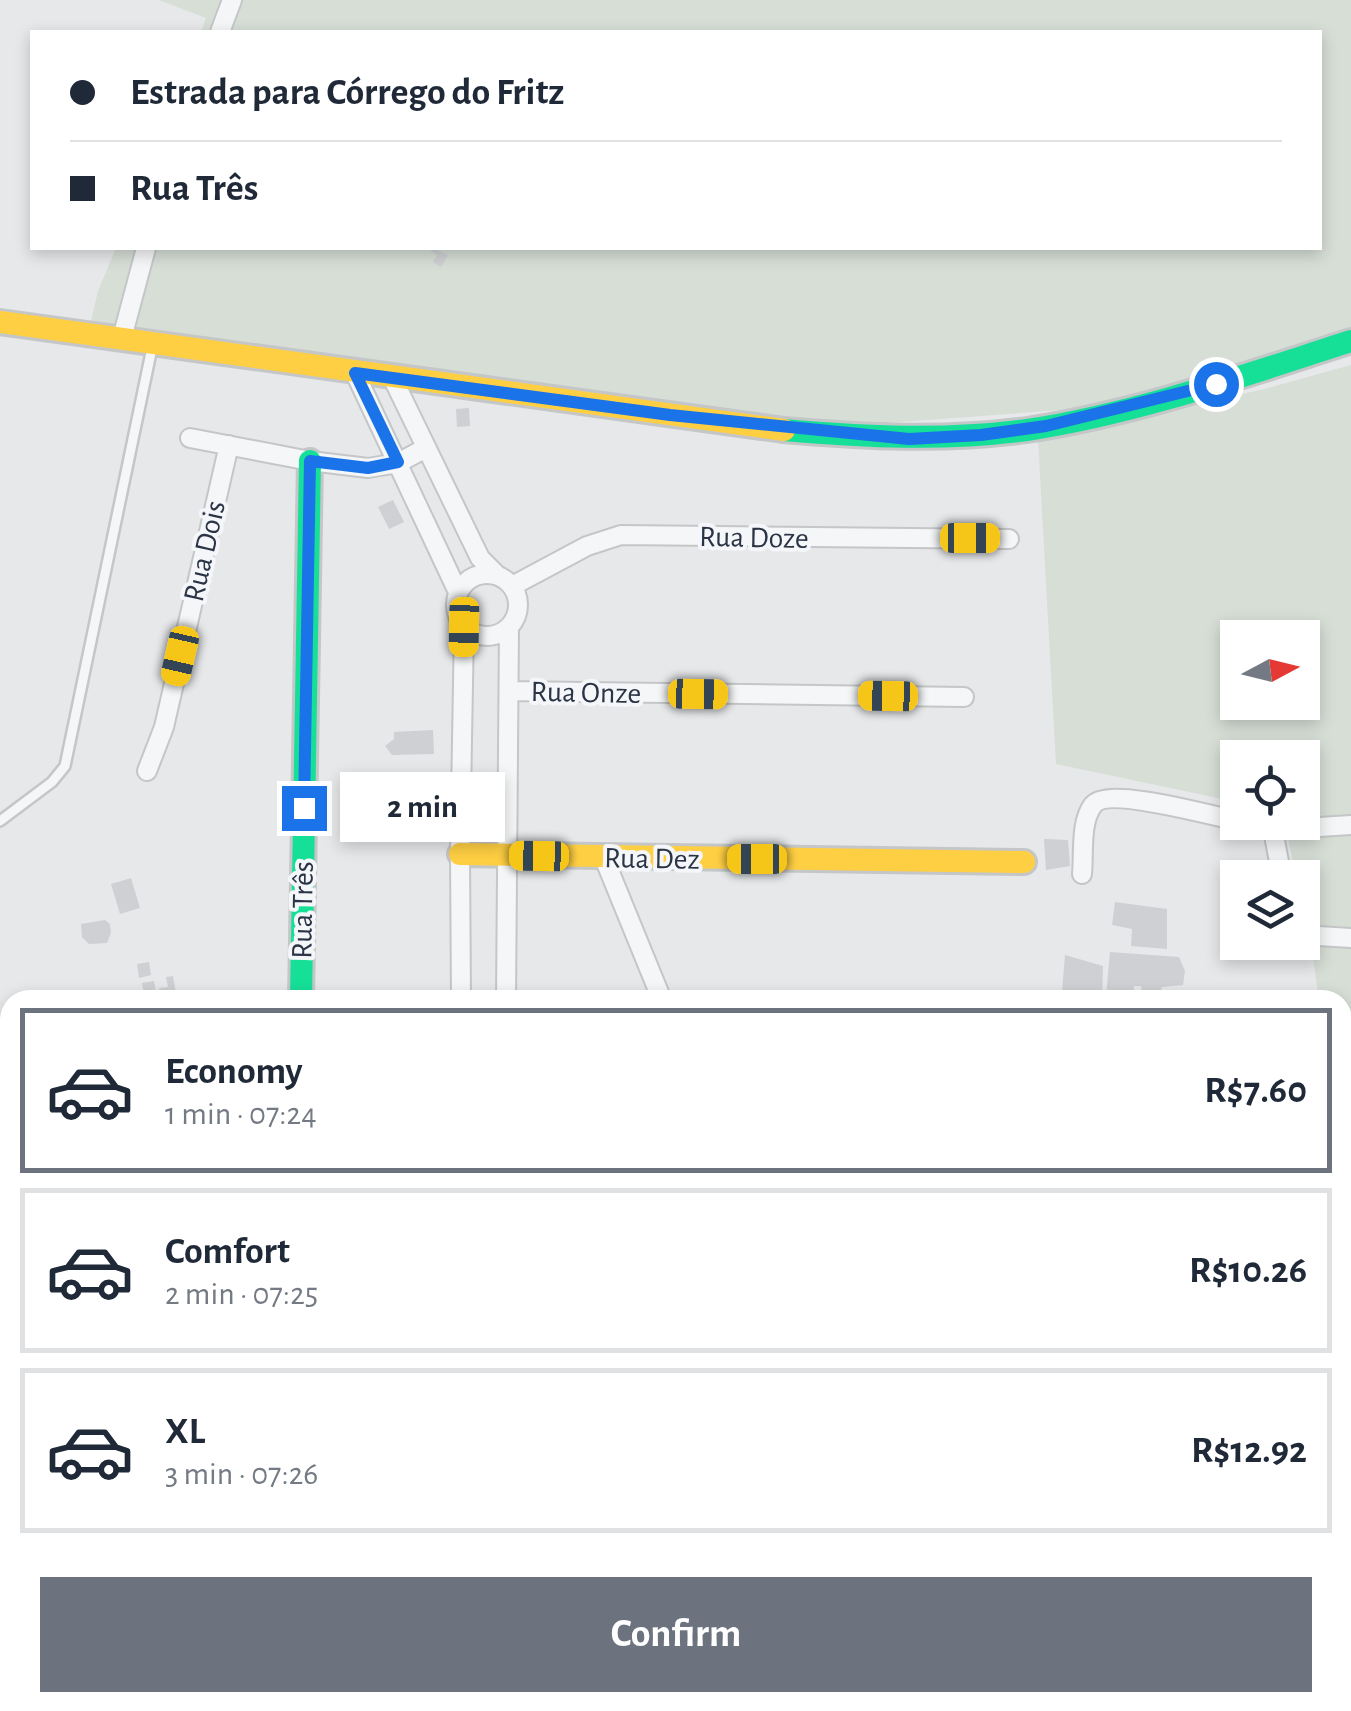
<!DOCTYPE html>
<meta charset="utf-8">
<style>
:root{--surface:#fff;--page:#f6f6f7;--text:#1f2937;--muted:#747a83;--line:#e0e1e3;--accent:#6c737f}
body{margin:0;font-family:"Alegreya Sans",sans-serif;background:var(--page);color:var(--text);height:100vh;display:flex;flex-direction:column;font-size:38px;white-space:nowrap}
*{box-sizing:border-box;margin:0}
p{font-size:32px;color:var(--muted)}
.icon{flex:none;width:55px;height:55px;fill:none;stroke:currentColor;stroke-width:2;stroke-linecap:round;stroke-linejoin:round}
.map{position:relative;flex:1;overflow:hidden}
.sheet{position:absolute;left:0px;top:990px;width:1352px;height:722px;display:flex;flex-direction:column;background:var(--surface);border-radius:30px 30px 0 0;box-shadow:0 5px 15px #0003}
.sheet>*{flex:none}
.hud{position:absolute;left:30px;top:30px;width:1292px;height:220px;border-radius:0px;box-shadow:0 5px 15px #0003;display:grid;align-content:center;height:220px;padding:0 40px;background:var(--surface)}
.needle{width:65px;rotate:83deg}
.fabs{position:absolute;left:1220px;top:620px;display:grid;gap:20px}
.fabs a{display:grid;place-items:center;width:100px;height:100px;border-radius:0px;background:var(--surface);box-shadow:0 5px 15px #0003;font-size:50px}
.end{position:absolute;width:45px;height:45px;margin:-22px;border:12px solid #1a73e8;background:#fff;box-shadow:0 0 0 5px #fff}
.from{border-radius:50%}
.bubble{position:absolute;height:70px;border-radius:0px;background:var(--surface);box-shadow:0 5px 15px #0003;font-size:32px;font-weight:700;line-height:70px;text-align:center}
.car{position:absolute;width:30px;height:60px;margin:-30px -15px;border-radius:12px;box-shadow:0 0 8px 2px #0007;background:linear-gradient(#f5c518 24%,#345 0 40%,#f5c518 0 76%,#345 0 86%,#f5c518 0)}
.hud b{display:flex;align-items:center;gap:35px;height:95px;font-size:38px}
.hud b+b{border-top:2px solid var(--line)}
.hud i{width:25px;height:25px;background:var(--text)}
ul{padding:18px 0 0;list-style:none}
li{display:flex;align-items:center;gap:30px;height:165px;margin:0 20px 15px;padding:0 20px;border:5px solid var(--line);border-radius:0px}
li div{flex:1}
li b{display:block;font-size:38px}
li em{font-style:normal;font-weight:700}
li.on{border-color:var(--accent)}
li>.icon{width:90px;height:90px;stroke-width:1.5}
.action{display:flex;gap:20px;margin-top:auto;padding:20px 40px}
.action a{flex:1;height:115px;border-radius:0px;background:var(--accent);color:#fff;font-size:40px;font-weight:700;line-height:115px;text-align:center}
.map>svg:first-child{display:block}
.green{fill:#d6ded6;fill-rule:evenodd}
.water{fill:#b4c4d5}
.building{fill:#ced0d3}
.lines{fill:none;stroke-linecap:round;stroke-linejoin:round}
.lane-casing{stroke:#c4c6c8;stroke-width:14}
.street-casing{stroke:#c4c6c8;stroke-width:22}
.fast-casing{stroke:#c4c6c8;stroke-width:28}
.slow-casing{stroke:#c4c6c8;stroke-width:28}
.lane{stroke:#f5f6f7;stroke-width:9}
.street{stroke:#f5f6f7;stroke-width:18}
.fast{stroke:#16e098;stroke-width:22}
.slow{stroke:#ffcf43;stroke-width:22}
.route{stroke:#1a73e8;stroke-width:12}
.labels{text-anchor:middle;stroke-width:8;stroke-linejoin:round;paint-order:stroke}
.street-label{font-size:30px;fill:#2b3445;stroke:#f4f6f9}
</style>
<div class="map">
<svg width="1351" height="1711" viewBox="0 0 1351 1711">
<rect width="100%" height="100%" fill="#e6e8ea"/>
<path class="green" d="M159 0H1351V329L1204 379 1074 409 887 423 765 417 90 326 98 291 116 248H1320V32H201L206 18Z
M1351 365V1711H0V1582L10 1578V1702H1342V1000H1318C1316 958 1303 919 1302 878L1296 877 1285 823 1302 822V758H1238L1237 802 1056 764 1038 438 1265 389ZM1238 638H1302V702H1238Z"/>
<path class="water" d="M10 1370V1489L0 1494V1371Z"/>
<path class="building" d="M433 248 448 255 441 267 433 262 437 255 431 252Z
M469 408 470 426 457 427 456 409Z
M393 500 404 522 389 529 378 507Z
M433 730 434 754 392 755 385 746 394 739V732Z
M1044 839 1068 840 1070 866 1046 870Z
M131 878 140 908 120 914 111 884Z
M1115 902 1167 909V949L1131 946 1132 929 1112 925Z
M105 920 110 924 111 933 107 943 89 944 82 937 81 924Z
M1110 952 1179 957 1185 971 1183 985 1162 987 1159 996 1142 994 1141 986H1134L1133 1000 1106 996Z
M1065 955 1103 966 1102 999 1062 992Z
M149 962 151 975 139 978 137 964Z
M173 976 176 993 160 996 159 988 168 987 166 977Z
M154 981 157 997 145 999 142 983Z"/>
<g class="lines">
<g class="lane-casing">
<path id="lane" d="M0 821 52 782 65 766 153 343"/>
</g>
<g class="street-casing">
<path id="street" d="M220 32 232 0
M122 338 146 248
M355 373 458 592
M393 379 480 558 498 576
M190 438 310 461 368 468 398 463 424 449
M456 605a31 31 0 1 1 62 0a31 31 0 1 1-62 0Z
M512 586 587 546 621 535 1009 539
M509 691 964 697
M147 771 164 727 229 445
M1244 822 1273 830 1351 825
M1273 830 1282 878
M604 858 662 1000
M1082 874C1084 853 1080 822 1093 805 1108 786 1212 816 1238 821
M1302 935 1351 938
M461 1000 460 854 464 627
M506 1000 509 627
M0 1196 10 1195"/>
</g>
<g class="fast-casing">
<path id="fast" d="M784 430C865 437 946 441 1027 430 1138 413 1245 375 1351 341
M301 1000 310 461"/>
</g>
<g class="slow-casing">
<path id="slow" d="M0 322 784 430
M460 854 1024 862"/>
</g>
<use href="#lane" class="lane"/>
<use href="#street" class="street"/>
<use href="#fast" class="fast"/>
<use href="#slow" class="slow"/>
</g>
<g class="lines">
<path class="route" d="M304 808 310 461 368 468 398 462 355 373 670 415 909 439 981 435 1046 426 1216 384"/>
</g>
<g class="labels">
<g class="street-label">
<text transform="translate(754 537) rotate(1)" y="10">Rua Doze</text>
<text transform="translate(204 551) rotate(-77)" y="10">Rua Dois</text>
<text transform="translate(586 692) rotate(1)" y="10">Rua Onze</text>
<text transform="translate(652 858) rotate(1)" y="10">Rua Dez</text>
<text transform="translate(302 910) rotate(-89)" y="10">Rua Três</text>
</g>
</g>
</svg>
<div class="fabs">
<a><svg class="needle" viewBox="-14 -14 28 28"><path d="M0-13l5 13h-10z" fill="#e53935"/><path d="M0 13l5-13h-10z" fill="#747a83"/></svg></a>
<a><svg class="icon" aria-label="locate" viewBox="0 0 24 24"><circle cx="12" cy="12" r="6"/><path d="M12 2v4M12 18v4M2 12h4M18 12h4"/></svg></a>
<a><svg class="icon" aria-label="layers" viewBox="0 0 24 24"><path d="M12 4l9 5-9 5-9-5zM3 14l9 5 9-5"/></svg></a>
</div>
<i class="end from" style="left:1216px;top:384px"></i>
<i class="end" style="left:304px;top:808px"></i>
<div class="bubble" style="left:340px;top:772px;width:165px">2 min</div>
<i class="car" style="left:970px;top:538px;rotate:90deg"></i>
<i class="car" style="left:464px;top:627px;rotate:181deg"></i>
<i class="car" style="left:180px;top:656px;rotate:193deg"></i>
<i class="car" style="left:698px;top:694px;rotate:91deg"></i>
<i class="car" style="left:888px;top:696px;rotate:271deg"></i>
<i class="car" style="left:539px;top:856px;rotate:271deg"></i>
<i class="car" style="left:757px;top:859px;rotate:270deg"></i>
<div class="hud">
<b><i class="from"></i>Estrada para Córrego do Fritz</b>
<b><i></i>Rua Três</b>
</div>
<section class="sheet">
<ul>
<li class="on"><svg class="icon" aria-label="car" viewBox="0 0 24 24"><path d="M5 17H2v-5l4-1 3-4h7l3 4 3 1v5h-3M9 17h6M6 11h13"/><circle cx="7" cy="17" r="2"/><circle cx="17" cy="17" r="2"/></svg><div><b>Economy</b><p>1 min · 07:24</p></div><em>R$7.60</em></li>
<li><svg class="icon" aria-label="car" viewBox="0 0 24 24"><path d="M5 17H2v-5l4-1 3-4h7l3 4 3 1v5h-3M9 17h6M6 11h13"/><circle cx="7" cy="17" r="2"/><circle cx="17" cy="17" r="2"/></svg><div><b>Comfort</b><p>2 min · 07:25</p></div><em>R$10.26</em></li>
<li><svg class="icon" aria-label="car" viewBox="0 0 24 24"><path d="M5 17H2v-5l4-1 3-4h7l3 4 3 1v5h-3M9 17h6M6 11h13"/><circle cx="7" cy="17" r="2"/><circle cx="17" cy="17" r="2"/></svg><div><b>XL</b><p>3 min · 07:26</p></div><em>R$12.92</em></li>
</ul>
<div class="action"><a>Confirm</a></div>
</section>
</div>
